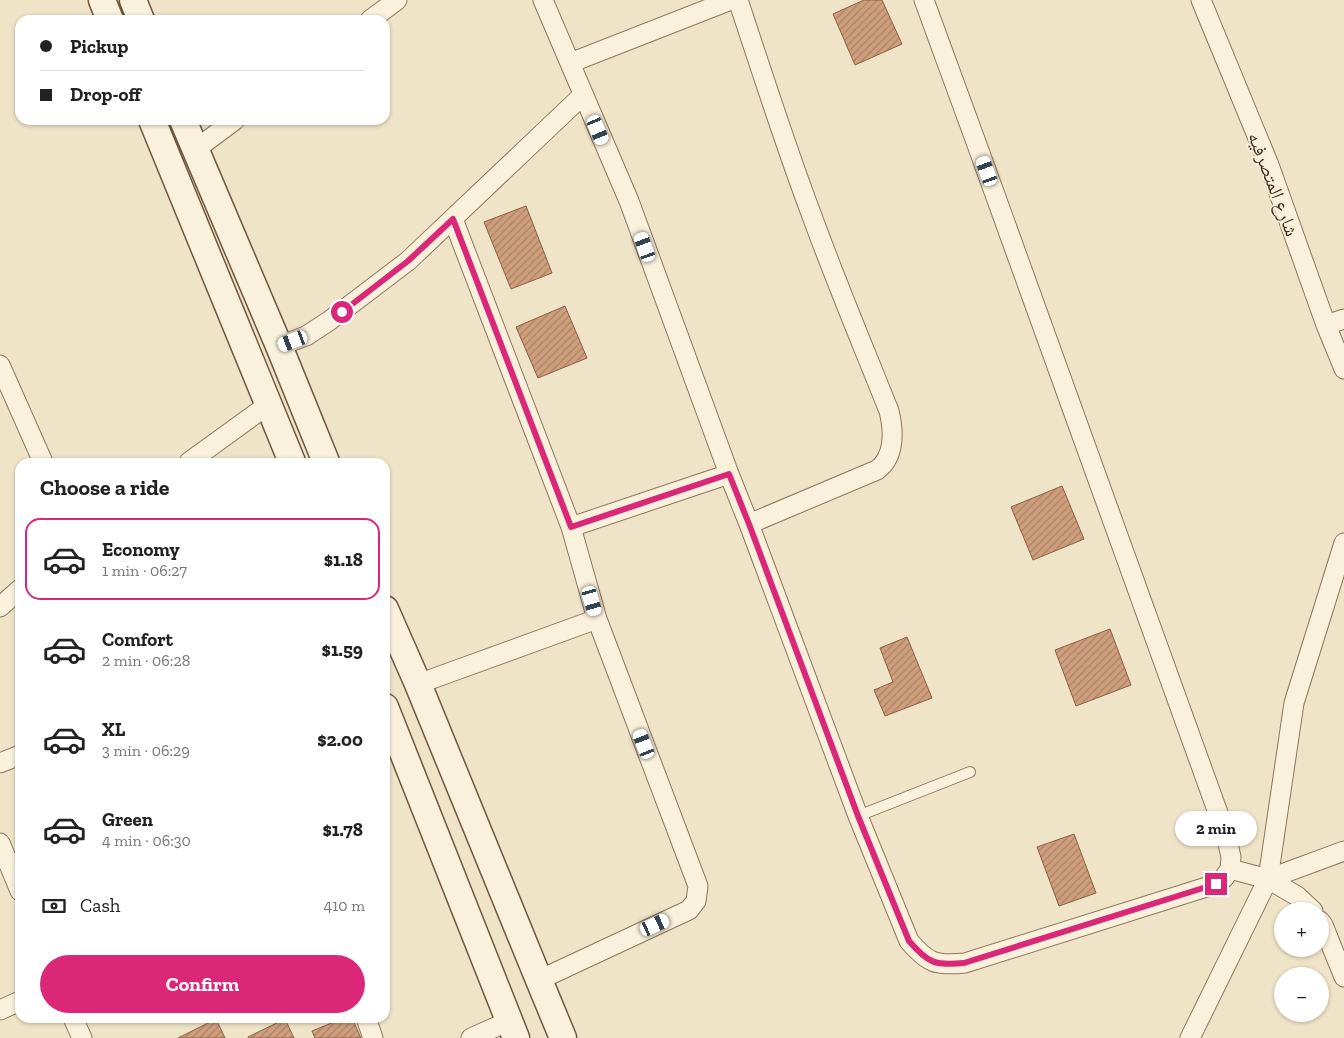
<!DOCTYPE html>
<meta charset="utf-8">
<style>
:root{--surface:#fff;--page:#f2f2f2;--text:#222;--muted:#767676;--line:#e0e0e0;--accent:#db2777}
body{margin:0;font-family:"Zilla Slab","Noto Naskh Arabic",serif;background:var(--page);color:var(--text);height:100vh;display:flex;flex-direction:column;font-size:19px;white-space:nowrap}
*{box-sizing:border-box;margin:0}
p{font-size:16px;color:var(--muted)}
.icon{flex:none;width:28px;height:28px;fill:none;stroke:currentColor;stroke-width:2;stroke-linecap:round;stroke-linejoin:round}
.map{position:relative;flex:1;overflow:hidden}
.side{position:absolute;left:15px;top:458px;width:375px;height:565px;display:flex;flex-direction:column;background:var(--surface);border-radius:15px;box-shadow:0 1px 4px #0004}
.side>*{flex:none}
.top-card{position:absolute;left:15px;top:15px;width:375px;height:110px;border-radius:15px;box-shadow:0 1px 4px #0004;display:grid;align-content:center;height:110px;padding:0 25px;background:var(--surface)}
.tools{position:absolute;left:1274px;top:902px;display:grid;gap:10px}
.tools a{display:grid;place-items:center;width:55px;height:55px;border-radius:50%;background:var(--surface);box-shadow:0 1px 4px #0004;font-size:25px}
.end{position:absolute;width:22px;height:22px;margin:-11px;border:6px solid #db2777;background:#fff;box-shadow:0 0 0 2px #fff}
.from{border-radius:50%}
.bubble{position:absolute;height:35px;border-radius:18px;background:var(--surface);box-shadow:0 1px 4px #0004;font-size:16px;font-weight:700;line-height:35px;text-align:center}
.car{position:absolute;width:15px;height:30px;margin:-15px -8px;border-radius:6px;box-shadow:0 0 4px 1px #0007;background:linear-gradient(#fff 24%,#345 0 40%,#fff 0 76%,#345 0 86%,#fff 0)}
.top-card b{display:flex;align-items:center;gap:18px;height:48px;font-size:19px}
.top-card b+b{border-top:1px solid var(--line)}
.top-card i{width:12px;height:12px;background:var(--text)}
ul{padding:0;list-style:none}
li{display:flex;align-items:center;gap:15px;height:82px;margin:0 10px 8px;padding:0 15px;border:2px solid transparent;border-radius:15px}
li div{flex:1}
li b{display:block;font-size:19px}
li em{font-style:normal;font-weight:700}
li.on{border-color:var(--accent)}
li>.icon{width:45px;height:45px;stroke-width:1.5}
h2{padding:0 25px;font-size:22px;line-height:60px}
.pay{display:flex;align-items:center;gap:12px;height:55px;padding:0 25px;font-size:19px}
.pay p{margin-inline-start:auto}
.action{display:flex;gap:10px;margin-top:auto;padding:10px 25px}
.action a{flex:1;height:58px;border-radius:30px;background:var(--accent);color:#fff;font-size:20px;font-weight:700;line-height:58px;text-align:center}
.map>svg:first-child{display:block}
.building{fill:url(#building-hatch);stroke:#8d5f41}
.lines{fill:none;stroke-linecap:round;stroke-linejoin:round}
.lane-casing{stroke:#8d765c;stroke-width:12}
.street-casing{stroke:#8d765c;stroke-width:21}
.secondary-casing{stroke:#6f573f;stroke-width:29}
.lane{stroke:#faf1dc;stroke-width:10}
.street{stroke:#faf1dc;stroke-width:19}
.secondary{stroke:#faf1dc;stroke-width:26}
.route{stroke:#db2777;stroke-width:6}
.labels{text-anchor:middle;stroke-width:4;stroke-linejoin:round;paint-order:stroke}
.street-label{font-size:19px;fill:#3d2e20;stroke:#f7eed8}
</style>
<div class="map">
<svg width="1344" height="1038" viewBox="0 0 1344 1038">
<defs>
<pattern id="building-hatch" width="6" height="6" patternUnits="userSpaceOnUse" patternTransform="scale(1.25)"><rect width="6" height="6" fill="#cf9f7d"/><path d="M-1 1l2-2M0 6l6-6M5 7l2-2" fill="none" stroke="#a98266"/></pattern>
</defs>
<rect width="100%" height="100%" fill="#f0e4c8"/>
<path class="building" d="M864 0H882L902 44 855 65 833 14Z
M526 206 552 273 511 289 484 222Z
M565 306 587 358 538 378 516 327Z
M1062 486 1084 539 1033 560 1011 507Z
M1110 629 1131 685 1076 706 1055 650Z
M907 637 932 698 885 716 874 690 893 682 880 648Z
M1074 834 1096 893 1059 906 1037 847Z
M344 1018H352L361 1038H315L312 1031Z
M216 1019 225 1038H178Z
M285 1019 294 1038H248V1037Z"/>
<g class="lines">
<g class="lane-casing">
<path id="lane" d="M858 816 970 772"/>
</g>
<g class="street-casing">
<path id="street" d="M543 0 629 201 729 474 749 524 858 816 909 941C928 963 935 966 965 963L1216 884 1224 878 1230 869 1268 879 1344 851
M738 0C762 72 785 145 812 216 836 282 863 346 889 411 894 431 895 457 877 470L749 524
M924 0 980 153 1226 835 1231 857 1230 869
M1201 0 1269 165 1326 325 1344 369
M370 20 397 0
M570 63 731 0
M196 149 235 120
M453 219 571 527 597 619 698 886 696 901 689 910 539 980
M1326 325 1344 319
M279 346 306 336 329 321 408 261 583 95
M0 365 43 462
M189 462 269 404
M571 527 729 474
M0 607 20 589
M418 684 597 619
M0 763 20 755
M0 843 20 891
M1268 879 1297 896 1313 911
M1320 921 1323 925 1344 977
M0 1010 20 1001
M73 1018 82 1038
M366 1018 373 1038
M471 1038 509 1021
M1190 1038 1268 879 1294 703 1344 543"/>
</g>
<g class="secondary-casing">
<path id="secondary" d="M102 0 110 20
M133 0 141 20
M152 120 292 462
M183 120 279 346 326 462
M385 609 418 684 539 980 563 1038
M385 707 516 1038"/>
</g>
<use href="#lane" class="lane"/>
<use href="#street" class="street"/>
<use href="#secondary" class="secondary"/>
</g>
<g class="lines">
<path class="route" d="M342 312 408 261 453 219 571 527 729 474 749 524 858 816 909 941C928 963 935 966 964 963L1216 884"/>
</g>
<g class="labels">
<g class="street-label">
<text transform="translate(1274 184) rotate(69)" y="7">شارع المتصرفيه</text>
</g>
</g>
</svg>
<div class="tools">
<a>+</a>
<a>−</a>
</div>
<i class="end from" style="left:342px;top:312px"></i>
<i class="end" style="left:1216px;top:884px"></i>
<div class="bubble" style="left:1175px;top:811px;width:82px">2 min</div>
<i class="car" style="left:598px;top:130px;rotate:157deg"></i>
<i class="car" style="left:987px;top:171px;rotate:340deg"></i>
<i class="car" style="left:645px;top:247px;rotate:340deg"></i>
<i class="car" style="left:293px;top:341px;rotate:249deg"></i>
<i class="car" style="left:592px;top:601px;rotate:164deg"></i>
<i class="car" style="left:644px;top:744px;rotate:339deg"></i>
<i class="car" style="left:655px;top:925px;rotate:65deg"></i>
<div class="top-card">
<b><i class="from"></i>Pickup</b>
<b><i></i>Drop-off</b>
</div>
<section class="side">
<h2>Choose a ride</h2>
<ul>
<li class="on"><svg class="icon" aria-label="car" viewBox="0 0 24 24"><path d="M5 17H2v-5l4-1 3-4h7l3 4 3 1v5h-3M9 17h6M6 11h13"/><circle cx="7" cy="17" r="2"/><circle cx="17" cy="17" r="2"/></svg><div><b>Economy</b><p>1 min · 06:27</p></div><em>$1.18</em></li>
<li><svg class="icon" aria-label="car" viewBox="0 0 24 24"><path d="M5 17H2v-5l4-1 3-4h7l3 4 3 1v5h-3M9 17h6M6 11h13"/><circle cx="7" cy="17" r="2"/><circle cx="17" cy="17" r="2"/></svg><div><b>Comfort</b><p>2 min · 06:28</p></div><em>$1.59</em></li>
<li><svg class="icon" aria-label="car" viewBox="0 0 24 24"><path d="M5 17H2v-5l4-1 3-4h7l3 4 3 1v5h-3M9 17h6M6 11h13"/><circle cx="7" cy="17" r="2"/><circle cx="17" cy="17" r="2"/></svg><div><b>XL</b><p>3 min · 06:29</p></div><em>$2.00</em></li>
<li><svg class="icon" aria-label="car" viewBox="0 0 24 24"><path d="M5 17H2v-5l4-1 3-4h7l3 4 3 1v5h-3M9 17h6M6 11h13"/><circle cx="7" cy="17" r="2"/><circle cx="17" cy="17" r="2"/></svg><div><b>Green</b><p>4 min · 06:30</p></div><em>$1.78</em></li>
</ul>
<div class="pay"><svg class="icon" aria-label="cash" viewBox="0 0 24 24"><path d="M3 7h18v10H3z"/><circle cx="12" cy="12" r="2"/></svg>Cash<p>410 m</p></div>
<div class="action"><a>Confirm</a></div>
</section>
</div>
